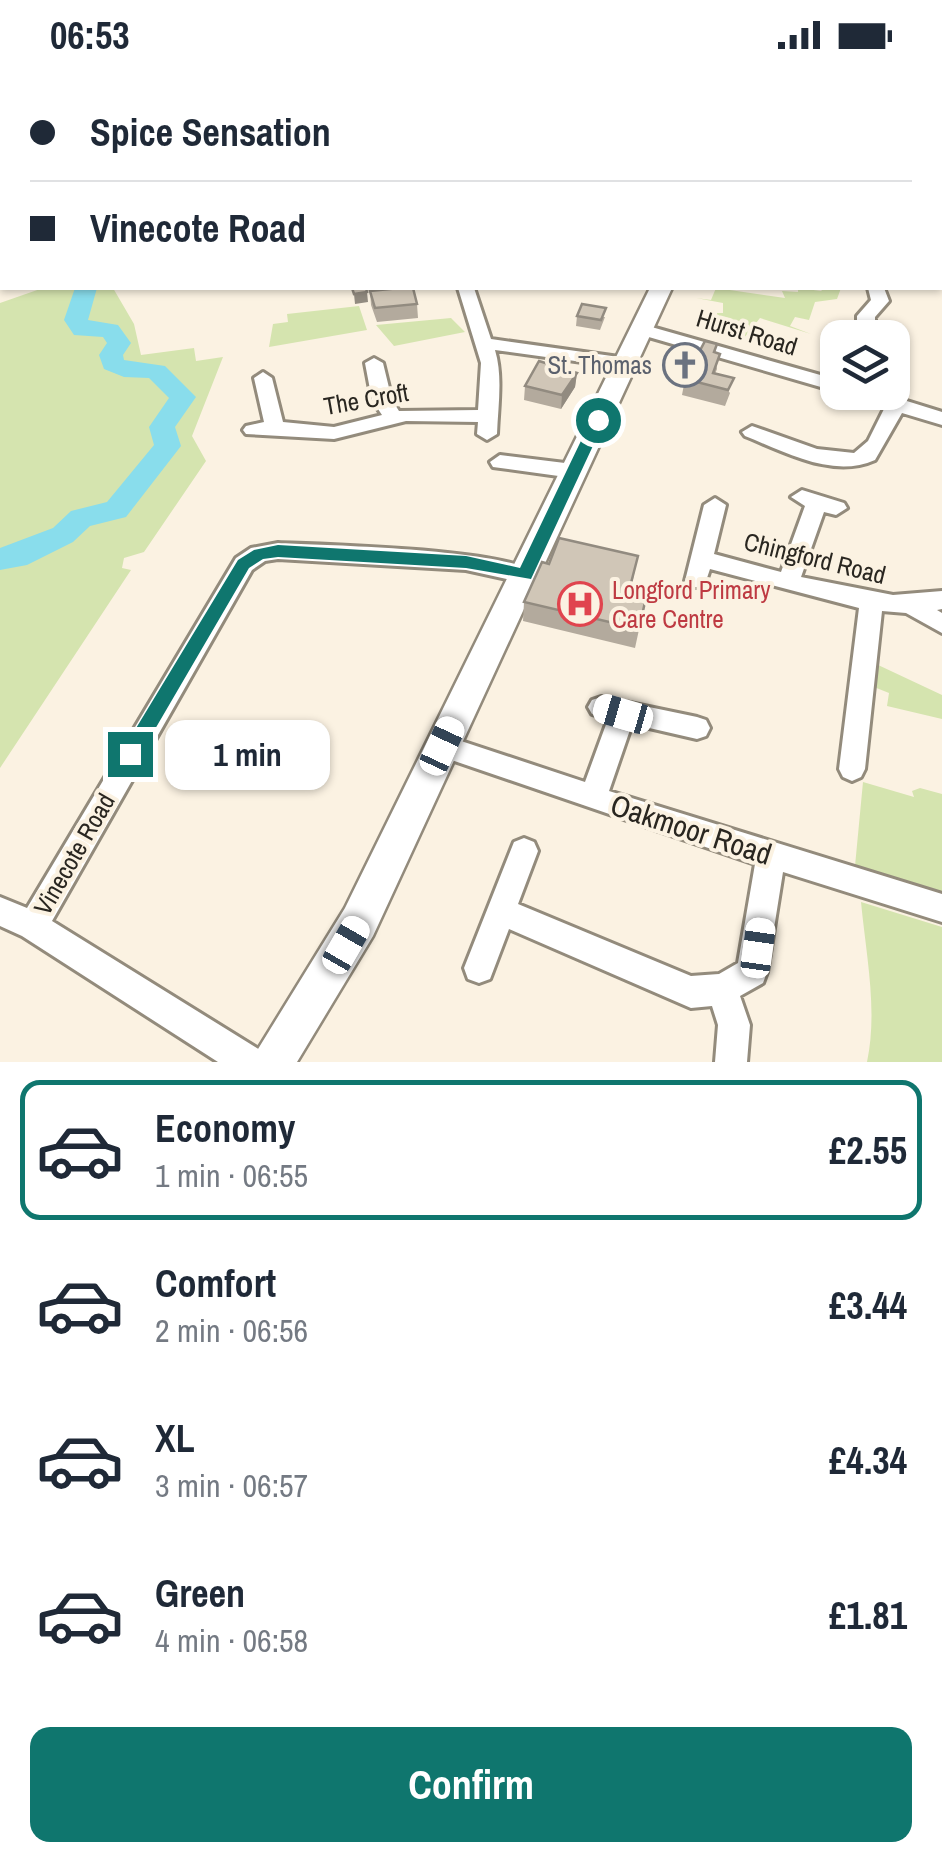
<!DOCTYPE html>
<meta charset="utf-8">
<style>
:root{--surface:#fff;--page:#f2f2f3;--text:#1f2937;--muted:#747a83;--line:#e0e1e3;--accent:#0f766e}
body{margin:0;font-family:"Archivo Narrow",sans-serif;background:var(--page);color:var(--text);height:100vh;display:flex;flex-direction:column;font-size:38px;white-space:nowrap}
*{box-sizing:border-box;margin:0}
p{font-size:32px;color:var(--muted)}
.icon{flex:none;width:55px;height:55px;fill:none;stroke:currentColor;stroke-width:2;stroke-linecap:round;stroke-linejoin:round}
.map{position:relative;height:992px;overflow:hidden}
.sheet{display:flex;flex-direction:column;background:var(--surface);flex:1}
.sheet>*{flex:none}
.top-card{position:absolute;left:0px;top:0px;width:942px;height:220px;box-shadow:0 2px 8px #0004;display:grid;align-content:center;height:220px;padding:0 30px;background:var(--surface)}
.buttons{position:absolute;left:820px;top:250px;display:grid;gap:20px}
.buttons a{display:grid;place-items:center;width:90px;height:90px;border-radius:20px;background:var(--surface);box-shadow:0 2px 8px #0004;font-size:50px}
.end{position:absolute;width:45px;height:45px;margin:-22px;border:12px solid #0f766e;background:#fff;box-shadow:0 0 0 5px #fff}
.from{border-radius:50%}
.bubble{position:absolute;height:70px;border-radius:20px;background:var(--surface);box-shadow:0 2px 8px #0004;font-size:32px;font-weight:700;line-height:70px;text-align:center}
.car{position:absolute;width:30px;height:60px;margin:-30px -15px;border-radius:12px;box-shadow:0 0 8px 2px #0007;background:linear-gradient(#fff 24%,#345 0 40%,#fff 0 76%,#345 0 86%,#fff 0)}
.top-card b{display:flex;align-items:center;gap:35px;height:95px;font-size:38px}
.top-card b+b{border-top:2px solid var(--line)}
.top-card i{width:25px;height:25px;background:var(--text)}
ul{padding:18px 0 0;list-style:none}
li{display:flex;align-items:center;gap:30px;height:140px;margin:0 20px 15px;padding:0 10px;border:5px solid transparent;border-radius:20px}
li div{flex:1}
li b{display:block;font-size:38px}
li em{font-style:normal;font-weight:700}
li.on{border-color:var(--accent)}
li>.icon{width:90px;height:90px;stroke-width:1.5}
.cta{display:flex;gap:20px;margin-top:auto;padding:20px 30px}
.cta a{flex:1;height:115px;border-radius:20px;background:var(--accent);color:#fff;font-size:40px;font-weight:700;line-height:115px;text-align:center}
.status{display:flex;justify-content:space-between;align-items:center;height:70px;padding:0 50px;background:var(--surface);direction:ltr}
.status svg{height:28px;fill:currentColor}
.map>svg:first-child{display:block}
.green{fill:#d5e4af}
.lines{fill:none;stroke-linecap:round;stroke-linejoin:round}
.river{fill:#89ddec;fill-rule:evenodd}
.minor-casing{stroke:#938b7c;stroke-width:6}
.major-casing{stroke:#938b7c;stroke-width:5}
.minor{fill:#fff;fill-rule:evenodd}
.major{fill:#fff;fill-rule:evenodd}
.rail{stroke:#67635a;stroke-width:2.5;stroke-dasharray:11 11;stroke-linecap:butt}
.wall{fill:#b3aa9d}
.shaded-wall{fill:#928b80}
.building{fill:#d0c6b7;stroke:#928b80;stroke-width:2.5}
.route{fill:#0f766e}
.labels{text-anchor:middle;stroke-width:8;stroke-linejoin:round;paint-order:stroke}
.street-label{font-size:25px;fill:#292620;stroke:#fbf2e2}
.worship-label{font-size:25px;fill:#5b616d;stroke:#fbf2e2;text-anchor:end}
.health-label{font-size:25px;fill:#be3a42;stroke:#fbf2e2;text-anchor:start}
.near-street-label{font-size:30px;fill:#292620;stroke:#fbf2e2}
</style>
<div class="status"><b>06:53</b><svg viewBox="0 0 49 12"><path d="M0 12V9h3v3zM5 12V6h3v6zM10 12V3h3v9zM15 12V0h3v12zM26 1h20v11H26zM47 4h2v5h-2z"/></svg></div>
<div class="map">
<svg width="942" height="992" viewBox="0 0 942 992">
<rect width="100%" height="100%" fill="#fbf2e2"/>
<path class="green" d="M43 218H113L134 254 141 285 194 278 196 291 223 287 192 366 206 391 144 482 124 488 122 498 131 500 0 698V233Z
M716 218 785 228 782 221 798 222V218L821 221 824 218H841L837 229 815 232 809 250 795 247 790 256 811 264 760 248 745 267 721 258 723 251 717 249V243H723V233L696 228 711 230Z
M359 236 367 260 269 277 273 254 288 252 287 244Z
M451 248 465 262 394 276 376 255Z
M876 594 942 625V649L887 636 889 623 874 617Z
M863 712 914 727 912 721 920 718 942 724V824L855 796Z
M861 832 942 857V992H867C878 940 866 885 861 832Z"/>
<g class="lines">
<path class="river" d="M940 73 942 74V86L940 85Z
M75 218H97L88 250 118 255 131 273 123 285 124 290 165 296 196 327 175 357 181 376 126 447 90 456 73 472 27 495 0 500V478L53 458 71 441 107 432 154 375 149 357 169 328 149 308 124 307 104 299 99 285 107 273 103 267 74 265 64 250Z"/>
<g class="minor-casing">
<path id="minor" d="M231 0H245L246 2H233Z
M368 0H381L382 2H370Z
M940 82H942V91H940Z
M2 177V188L0 189V178Z
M458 218H474L491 269 626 288 635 293 626 298 495 280C503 306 498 337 497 364L487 370 477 364 478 352 406 351 334 369 246 364 243 360 246 356 264 352 254 308 263 302 272 308 283 352 334 357 382 345 372 330 365 293 374 288 383 293 392 330 399 341 478 340 481 293Z
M868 218H884L889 231 875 247V268H857V246L871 230Z
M641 254 838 310V322L635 263 632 259Z
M848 322H878L942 342V355L902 343 875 390C833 409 785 382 745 366L742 362 752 356 817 379 854 383 868 371 885 337Z
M500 385 573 394 583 401 573 408 493 397 490 392Z
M802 420 844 433 847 438 836 445 824 442 801 507 893 525 942 521V539L937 540 942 543V563L906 543 882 541 865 699 861 707 852 711 843 707 839 699 859 538 710 499 704 517H688L685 511 704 435 715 428 726 435 714 484 781 502 805 436 791 427Z
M278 473C319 475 518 479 536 505L525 513 466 500 278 489 265 491 252 500 52 851 260 980 264 992H218L22 866 0 856V827L27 838 236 488 251 478Z
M601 627 697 647 706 650 710 658 706 666 697 669 632 654 609 721 942 824V852L783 802 767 902 763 913 740 926 750 955 747 992H715L718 955 712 936 691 938 509 859 490 909 479 913 468 909 464 898 514 772 524 768 534 772 538 781 518 834 691 906 719 904 738 893 755 794 434 684 430 676 434 668 443 665 585 712 608 649 592 644 588 637 592 630Z"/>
</g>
<g class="major-casing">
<path id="major" d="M650 218H672L373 866 297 992H250L345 838Z"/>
</g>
<use href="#minor" class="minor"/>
<use href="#major" class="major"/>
<path class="rail" d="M396 2 403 0"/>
</g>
<path class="wall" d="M370 221 417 234 418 248 377 252 371 235Z
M577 246 605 247 600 260 576 256Z
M717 274 715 283 717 299 715 304 730 323 725 336 682 325 685 309Z
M577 303 575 317 561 339 524 330 525 316Z
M638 486 632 514 642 532H645L635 578 523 551 524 532 549 494Z"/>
<path class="shaded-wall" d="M367 222 368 232 355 234 354 224Z
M577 303 575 317 561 339 562 325Z"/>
<path class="building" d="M352 218H366L367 222 354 224Z
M400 218H413L417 234 375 238 370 221Z
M582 234 606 238 601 250 577 246Z
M705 271 717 274 714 282 720 284 713 303 734 308 728 320 685 309Z
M539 291 577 303 562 325 525 316Z
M559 468 638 486 631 513 645 516 641 531 645 532 639 559 524 532 542 492 549 494Z"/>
<path class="route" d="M598 345 605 350 531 509 466 498 278 487 263 489 249 498 137 690H124V678L238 490 254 480 278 475 466 486 520 498 591 350Z"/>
<defs>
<g id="church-ring" transform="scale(2.25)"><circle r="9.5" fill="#fbf2e2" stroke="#6b7280" stroke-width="1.5"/><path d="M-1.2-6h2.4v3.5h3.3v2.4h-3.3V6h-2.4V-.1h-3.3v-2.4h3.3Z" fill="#6b7280"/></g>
<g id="hospital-ring" transform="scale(2.25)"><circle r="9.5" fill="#fbf2e2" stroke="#e0444e" stroke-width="1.5"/><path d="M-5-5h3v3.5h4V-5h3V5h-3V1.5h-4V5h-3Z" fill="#e0444e"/></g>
</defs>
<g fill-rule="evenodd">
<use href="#church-ring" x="685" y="295"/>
<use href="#hospital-ring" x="580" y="534"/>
</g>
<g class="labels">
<g class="street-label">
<text transform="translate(747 262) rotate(17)" y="9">Hurst Road</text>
<text transform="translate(366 329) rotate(-10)" y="9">The Croft</text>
<text transform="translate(815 488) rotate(14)" y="9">Chingford Road</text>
<text transform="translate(74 784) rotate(-60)" y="9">Vinecote Road</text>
</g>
<g class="worship-label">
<text x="652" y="304">St. Thomas</text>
</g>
<g class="health-label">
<text x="612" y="529">Longford Primary<tspan x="612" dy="29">Care Centre</tspan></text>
</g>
<g class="near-street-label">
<text transform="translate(691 760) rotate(18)" y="10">Oakmoor Road</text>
</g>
</g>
</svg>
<div class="buttons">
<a><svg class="icon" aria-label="layers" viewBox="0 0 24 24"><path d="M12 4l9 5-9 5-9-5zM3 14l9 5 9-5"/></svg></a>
</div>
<i class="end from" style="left:598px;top:350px"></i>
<i class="end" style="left:130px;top:684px"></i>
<div class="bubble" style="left:165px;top:650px;width:165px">1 min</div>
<i class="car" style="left:623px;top:644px;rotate:286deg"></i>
<i class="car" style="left:442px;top:676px;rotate:25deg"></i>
<i class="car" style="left:346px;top:875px;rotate:30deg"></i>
<i class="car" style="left:758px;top:878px;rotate:8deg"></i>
<div class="top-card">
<b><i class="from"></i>Spice Sensation</b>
<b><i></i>Vinecote Road</b>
</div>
</div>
<section class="sheet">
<ul>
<li class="on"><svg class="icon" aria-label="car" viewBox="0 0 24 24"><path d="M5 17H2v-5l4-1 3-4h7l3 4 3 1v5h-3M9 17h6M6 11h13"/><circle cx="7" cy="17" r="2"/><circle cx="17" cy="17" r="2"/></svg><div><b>Economy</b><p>1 min · 06:55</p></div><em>£2.55</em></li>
<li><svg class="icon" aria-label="car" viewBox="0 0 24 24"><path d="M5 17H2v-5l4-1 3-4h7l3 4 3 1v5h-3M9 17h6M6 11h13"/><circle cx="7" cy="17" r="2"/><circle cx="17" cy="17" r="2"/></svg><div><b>Comfort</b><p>2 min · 06:56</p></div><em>£3.44</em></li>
<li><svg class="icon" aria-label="car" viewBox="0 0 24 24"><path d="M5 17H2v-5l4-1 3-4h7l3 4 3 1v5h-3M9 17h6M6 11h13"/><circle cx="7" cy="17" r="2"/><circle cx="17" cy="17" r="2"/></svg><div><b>XL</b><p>3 min · 06:57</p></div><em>£4.34</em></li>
<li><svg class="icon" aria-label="car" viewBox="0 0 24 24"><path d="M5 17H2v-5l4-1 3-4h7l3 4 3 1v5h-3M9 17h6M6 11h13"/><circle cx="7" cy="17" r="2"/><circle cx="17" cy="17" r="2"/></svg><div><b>Green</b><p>4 min · 06:58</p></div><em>£1.81</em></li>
</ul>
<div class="cta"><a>Confirm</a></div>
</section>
